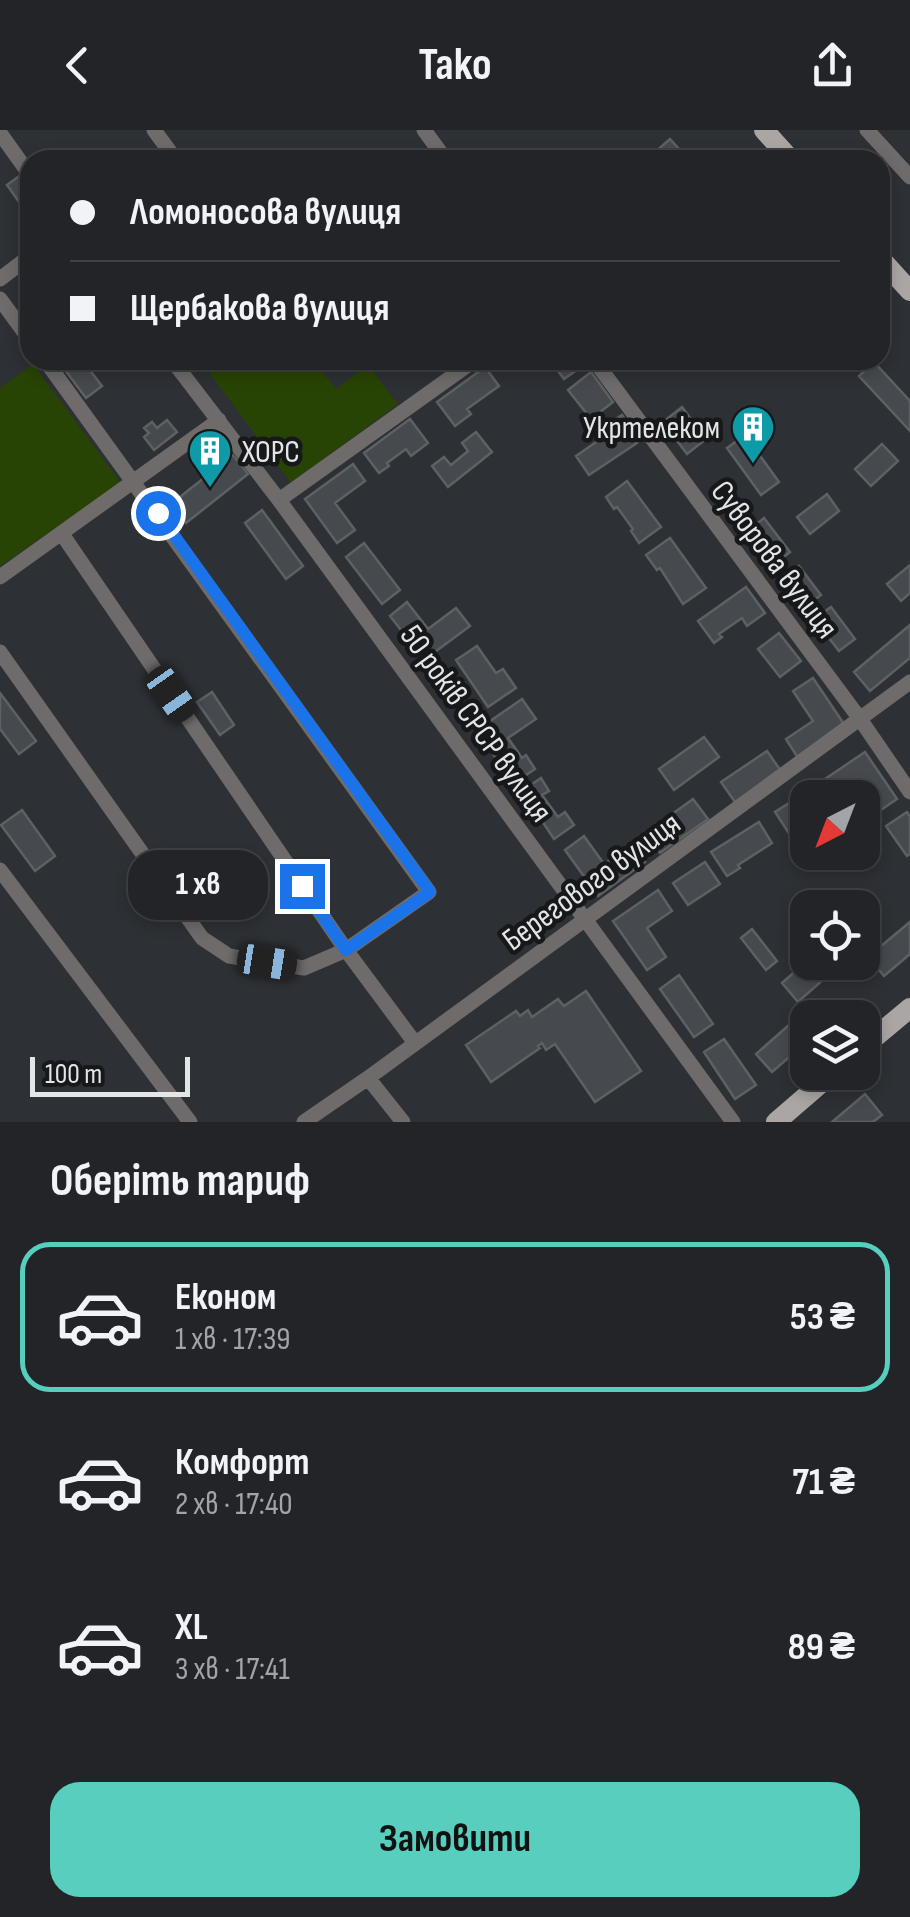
<!DOCTYPE html>
<html lang="uk">
<meta charset="utf-8">
<style>
:root{--surface:#222427;--page:#2a2c2f;--text:#f1f3f6;--muted:#a2a4a7;--line:#3f4144;--accent:#58cebf}
body{margin:0;font-family:"Sofia Sans Condensed",sans-serif;background:var(--page);color:var(--text);height:100vh;display:flex;flex-direction:column;font-size:38px;white-space:nowrap}
*{box-sizing:border-box;margin:0}
p{font-size:32px;color:var(--muted)}
.icon{flex:none;width:55px;height:55px;fill:none;stroke:currentColor;stroke-width:2;stroke-linecap:round;stroke-linejoin:round}
.map{position:relative;height:992px;overflow:hidden}
.side{display:flex;flex-direction:column;background:var(--surface);flex:1}
.side>*{flex:none}
.guide{position:absolute;left:20px;top:20px;width:870px;height:220px;border-radius:30px;box-shadow:0 5px 15px #0003,0 0 0 2px var(--line);display:grid;align-content:center;height:220px;padding:0 50px;background:var(--surface)}
.needle{width:65px;rotate:222deg}
.tools{position:absolute;left:790px;top:650px;display:grid;gap:20px}
.tools a{display:grid;place-items:center;width:90px;height:90px;border-radius:20px;background:var(--surface);box-shadow:0 5px 15px #0003,0 0 0 2px var(--line);font-size:50px}
.scale{position:absolute;left:30px;bottom:25px;width:160px;box-sizing:border-box;padding-left:10px;border:5px solid #e3e6e8;border-top:0;font-size:28px;line-height:35px;white-space:nowrap;color:#e3e6e8;-webkit-text-stroke:8px #16181a;paint-order:stroke}
.end{position:absolute;width:45px;height:45px;margin:-22px;border:12px solid #1a73e8;background:#fff;box-shadow:0 0 0 5px #fff}
.from{border-radius:50%}
.bubble{position:absolute;height:70px;border-radius:30px;background:var(--surface);box-shadow:0 5px 15px #0003,0 0 0 2px var(--line);font-size:32px;font-weight:700;line-height:70px;text-align:center}
.car{position:absolute;width:30px;height:60px;margin:-30px -15px;border-radius:12px;box-shadow:0 0 8px 2px #0007;background:linear-gradient(#222 24%,#8ab4d8 0 40%,#222 0 76%,#8ab4d8 0 86%,#222 0)}
.guide b{display:flex;align-items:center;gap:35px;height:95px;font-size:38px}
.guide b+b{border-top:2px solid var(--line)}
.guide i{width:25px;height:25px;background:var(--text)}
ul{padding:0;list-style:none}
li{display:flex;align-items:center;gap:30px;height:150px;margin:0 20px 15px;padding:0 30px;border:5px solid transparent;border-radius:30px}
li div{flex:1}
li b{display:block;font-size:38px}
li em{font-style:normal;font-weight:700}
li.selected{border-color:var(--accent)}
li>.icon{width:90px;height:90px;stroke-width:1.5}
h2{padding:0 50px;font-size:45px;line-height:120px}
.action{display:flex;gap:20px;margin-top:auto;padding:20px 50px}
.action a{flex:1;height:115px;border-radius:30px;background:var(--accent);color:#111;font-size:40px;font-weight:700;line-height:115px;text-align:center}
header{display:flex;justify-content:space-between;align-items:center;height:130px;padding:0 50px;background:var(--surface);font-size:45px;font-weight:700}
.map>svg:first-child{display:block}
.green{fill:#284404}
.building{fill:#464a4e;stroke:#5c6164;stroke-width:2.5}
.lines{fill:none;stroke-linecap:round;stroke-linejoin:round}
.minor{stroke:#6e6b6a;stroke-width:15}
.major{stroke:#aba6a4;stroke-width:20}
.route{stroke:#1a73e8;stroke-width:12}
.labels{text-anchor:middle;stroke-width:9;stroke-linejoin:round;paint-order:stroke}
.poi-label{font-size:32px;fill:#e3e6e8;stroke:#16181a;text-anchor:end}
.street-label{font-size:32px;fill:#e3e6e8;stroke:#16181a}
</style>
<header><svg class="icon" aria-label="back" viewBox="0 0 24 24"><path d="M15 5l-7 7 7 7"/></svg>Tako<svg class="icon" aria-label="share" viewBox="0 0 24 24"><path d="M12 15V3M7 8l5-5 5 5M5 13v7h14v-7"/></svg></header>
<div class="map">
<svg width="910" height="992" viewBox="0 0 910 992">
<rect width="100%" height="100%" fill="#2d3034"/>
<path class="green" d="M200 230H314L336 259 368 235 398 274 291 353Z
M33 234 121 353 0 436V258Z"/>
<path class="building" d="M670 9 689 30H663L655 22Z
M22 44 30 54 29 86 7 55Z
M71 230H82L102 256 86 268 62 236Z
M550 230H580L584 235 564 249Z
M874 232 910 271V301L859 246Z
M485 237 499 256 467 279 471 284 455 296 437 272Z
M591 242 613 272 591 289 568 260Z
M682 277 706 309 687 324 663 292Z
M622 285 640 311 589 345 576 326 606 305 601 298Z
M410 289 428 313 411 326 406 319 387 333 389 336 379 343 364 323Z
M167 290 177 302 154 320 144 307 149 303 144 298 152 292 157 298Z
M476 302 492 322 448 357 432 336 444 327 451 335 468 321 462 313Z
M745 305 779 352 761 365 727 318Z
M882 314 898 331 871 356 855 339Z
M233 325 248 344 186 393 171 374Z
M353 334 365 351 335 373 355 400 337 413 305 369Z
M627 351 661 397 639 413 631 401 633 399 617 377 614 379 606 367Z
M827 364 839 381 810 404 797 387Z
M262 380 303 436 286 449 245 393Z
M764 388 790 422 774 435 748 401Z
M670 408 706 458 683 474 660 438 657 440 646 425Z
M364 413 400 460 382 474 346 427Z
M910 435V463L901 471 887 454Z
M799 436 821 465 805 477 783 448Z
M746 457 765 483 747 496 742 488 719 504 722 507 714 513 698 491Z
M407 472 428 499 456 478 470 496 424 530 390 486Z
M831 477 855 509 839 521 814 489Z
M910 495V528L870 561 854 542Z
M779 503 801 531 780 547 758 519Z
M477 516 496 543 503 539 516 558 488 577 456 530Z
M813 548 846 597 798 628 786 609 813 591 793 561Z
M212 562 234 595 220 605 197 572Z
M0 563 36 611 19 624 0 599Z
M522 569 536 589 508 608 522 628 526 625 535 639 513 654 477 600Z
M704 607 719 627 674 660 659 639Z
M767 621 781 641 735 672 721 652Z
M865 622 897 669 878 682 859 654 840 668H825L816 655Z
M541 648 549 661 542 665 558 687 565 682 574 695 554 709 522 661Z
M805 663 808 668V694L790 705 775 682Z
M693 669 708 689 660 723 646 703Z
M22 680 55 726 35 741 1 695Z
M907 682 910 687V724L907 726 886 696Z
M759 692 772 713 738 735 740 738 727 746 711 722Z
M584 706 604 734 633 714 645 732 598 766 565 720Z
M705 732 720 754 688 775 673 753Z
M658 760 672 781 647 798 666 827 647 840 613 791Z
M910 792V824L884 846 868 827Z
M752 799 777 831 766 840 741 808Z
M808 830V832H843L798 872 782 853Z
M679 845 713 894 694 907 660 859Z
M586 861 641 941 595 972 555 914 546 920 542 913 538 916 540 918 491 952 466 915 516 881 520 886 528 880 532 887 558 869 564 876Z
M798 887 808 897V911L772 942 756 924Z
M724 909 756 955 735 969 704 922Z
M865 964 882 985 873 992H832Z"/>
<g class="lines">
<path class="minor" d="M154 0 176 30
M424 0 446 30
M867 0 910 47
M0 3 30 45
M0 149 30 126
M0 169 30 210
M172 230 279 370 733 992
M594 230 860 589 910 662
M279 370 475 230
M62 404 346 820 415 913
M0 447 219 290
M0 522 202 808 229 826 304 838 346 820 429 762 45 230
M0 740 190 992
M368 948 403 992
M304 992 368 948 910 552"/>
<path class="major" d="M764 0 791 30
M880 128 910 161
M862 918 910 878
M776 992 834 942"/>
</g>
<g class="lines">
<path class="route" d="M158 383 430 762 346 820 302 756"/>
</g>
<defs>
<g id="building-pin" transform="scale(2.25)"><path d="M0 17L-7.5 6A9.5 9.5 0 1 1 7.5 6Z" fill="#0f9aa8" stroke="#16181a"/><path d="M-4-6H4V6H1V3H-1V6H-4ZM-2.5-4.3h1.7v1.8h-1.7ZM.8-4.3h1.7v1.8H.8ZM-2.5-1h1.7V.8h-1.7ZM.8-1h1.7V.8H.8Z" fill="#fff"/></g>
</defs>
<g fill-rule="evenodd">
<use href="#building-pin" x="753" y="297"/>
<use href="#building-pin" x="210" y="321"/>
</g>
<g class="labels">
<g class="poi-label">
<text x="720" y="308">Укртелеком</text>
<text x="242" y="332" text-anchor="start">ХОРС</text>
</g>
<g class="street-label">
<text transform="translate(775 429) rotate(53)" y="11">Суворова вулиця</text>
<text transform="translate(477 593) rotate(54)" y="11">50 років СРСР вулиця</text>
<text transform="translate(591 751) rotate(-36)" y="11">Берегового вулиця</text>
</g>
</g>
</svg>
<div class="tools">
<a><svg class="needle" viewBox="-14 -14 28 28"><path d="M0-13l5 13h-10z" fill="#e53935"/><path d="M0 13l5-13h-10z" fill="#a2a4a7"/></svg></a>
<a><svg class="icon" aria-label="locate" viewBox="0 0 24 24"><circle cx="12" cy="12" r="6"/><path d="M12 2v4M12 18v4M2 12h4M18 12h4"/></svg></a>
<a><svg class="icon" aria-label="layers" viewBox="0 0 24 24"><path d="M12 4l9 5-9 5-9-5zM3 14l9 5 9-5"/></svg></a>
</div>
<div class="scale">100 m</div>
<i class="end from" style="left:158px;top:383px"></i>
<i class="end" style="left:302px;top:756px"></i>
<div class="bubble" style="left:128px;top:720px;width:140px">1 хв</div>
<i class="car" style="left:171px;top:564px;rotate:145deg"></i>
<i class="car" style="left:267px;top:832px;rotate:99deg"></i>
<div class="guide">
<b><i class="from"></i>Ломоносова вулиця</b>
<b><i></i>Щербакова вулиця</b>
</div>
</div>
<section class="side">
<h2>Оберіть тариф</h2>
<ul>
<li class="selected"><svg class="icon" aria-label="car" viewBox="0 0 24 24"><path d="M5 17H2v-5l4-1 3-4h7l3 4 3 1v5h-3M9 17h6M6 11h13"/><circle cx="7" cy="17" r="2"/><circle cx="17" cy="17" r="2"/></svg><div><b>Економ</b><p>1 хв · 17:39</p></div><em>53 ₴</em></li>
<li><svg class="icon" aria-label="car" viewBox="0 0 24 24"><path d="M5 17H2v-5l4-1 3-4h7l3 4 3 1v5h-3M9 17h6M6 11h13"/><circle cx="7" cy="17" r="2"/><circle cx="17" cy="17" r="2"/></svg><div><b>Комфорт</b><p>2 хв · 17:40</p></div><em>71 ₴</em></li>
<li><svg class="icon" aria-label="car" viewBox="0 0 24 24"><path d="M5 17H2v-5l4-1 3-4h7l3 4 3 1v5h-3M9 17h6M6 11h13"/><circle cx="7" cy="17" r="2"/><circle cx="17" cy="17" r="2"/></svg><div><b>XL</b><p>3 хв · 17:41</p></div><em>89 ₴</em></li>
</ul>
<div class="action"><a>Замовити</a></div>
</section>
